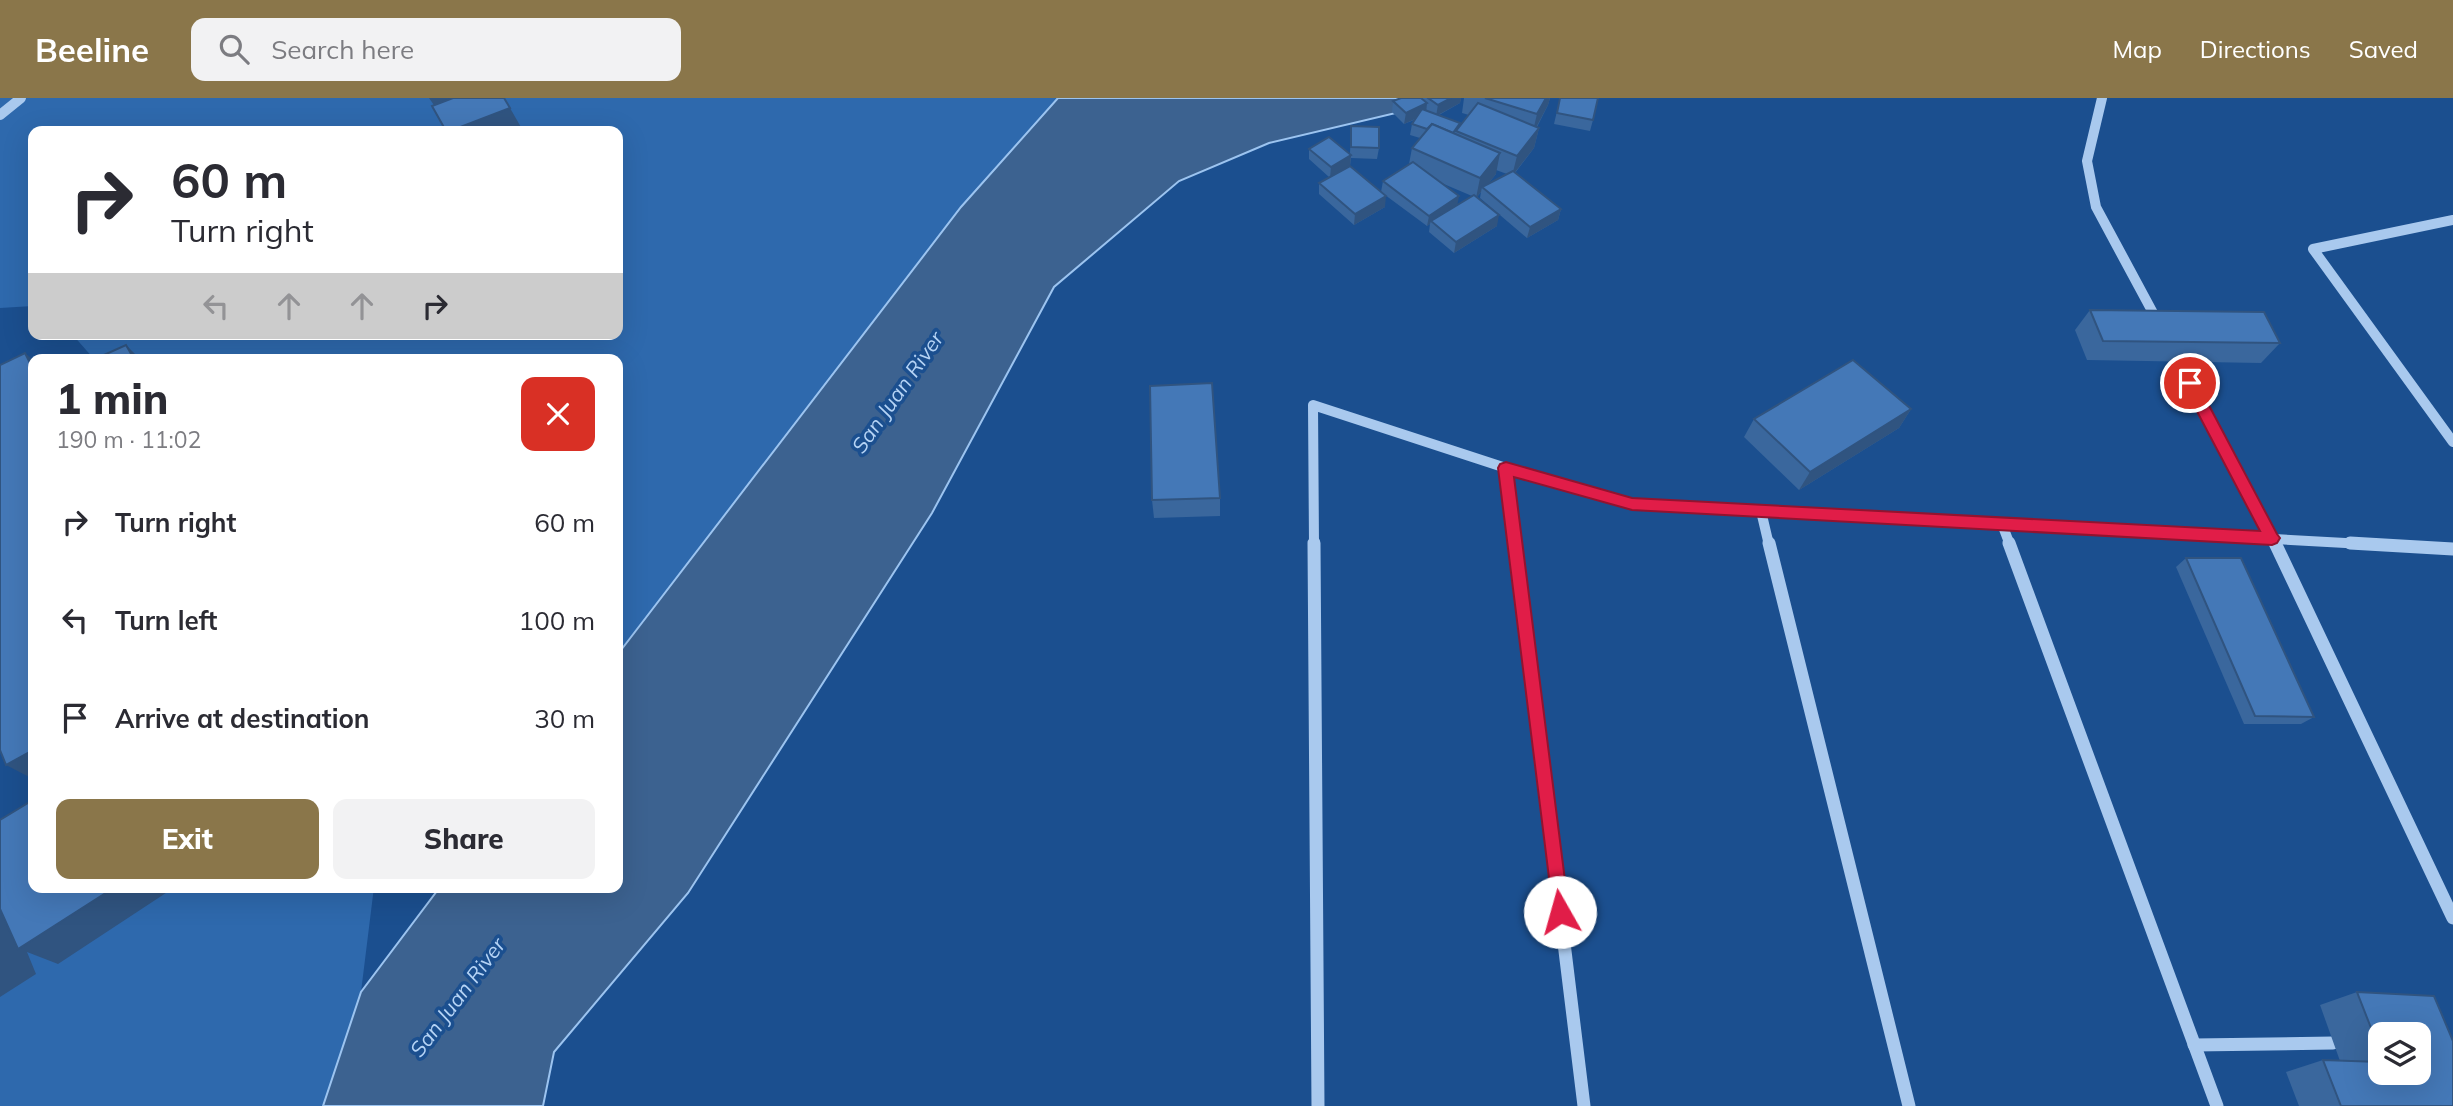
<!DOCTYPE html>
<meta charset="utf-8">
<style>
body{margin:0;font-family:Mulish,sans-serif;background:#f2f2f3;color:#2b2b33;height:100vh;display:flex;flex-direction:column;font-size:26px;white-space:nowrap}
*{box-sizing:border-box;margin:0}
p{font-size:23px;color:#7c7c81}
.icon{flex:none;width:38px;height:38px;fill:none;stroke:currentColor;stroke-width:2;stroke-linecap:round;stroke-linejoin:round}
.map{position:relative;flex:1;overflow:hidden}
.panel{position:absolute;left:28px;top:256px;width:595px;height:539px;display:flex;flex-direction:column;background:#fff;border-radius:14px;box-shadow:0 7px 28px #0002}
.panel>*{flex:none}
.guide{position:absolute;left:28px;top:28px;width:595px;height:214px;border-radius:14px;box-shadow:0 7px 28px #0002;background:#fff;color:#2b2b33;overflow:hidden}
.buttons{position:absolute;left:2368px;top:924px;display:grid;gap:14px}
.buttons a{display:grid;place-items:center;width:63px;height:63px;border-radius:14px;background:#fff;box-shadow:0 7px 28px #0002;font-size:35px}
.pin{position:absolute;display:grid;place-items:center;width:60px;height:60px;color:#fff;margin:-30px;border:4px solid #fff;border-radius:50%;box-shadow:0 2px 7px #0007}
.me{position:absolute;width:77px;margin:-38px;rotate:353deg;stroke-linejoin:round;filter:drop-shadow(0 0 5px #0008)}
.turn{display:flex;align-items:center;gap:24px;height:147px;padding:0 28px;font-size:32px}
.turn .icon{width:91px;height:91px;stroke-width:2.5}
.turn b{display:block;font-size:49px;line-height:60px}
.lanes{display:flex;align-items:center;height:66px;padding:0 28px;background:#0003;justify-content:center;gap:35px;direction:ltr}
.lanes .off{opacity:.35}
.round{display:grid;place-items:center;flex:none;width:74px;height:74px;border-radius:14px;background:#f2f2f3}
.overview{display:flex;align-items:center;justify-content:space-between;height:119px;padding:0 28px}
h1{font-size:42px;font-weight:800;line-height:52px}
.action{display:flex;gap:14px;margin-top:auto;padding:14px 28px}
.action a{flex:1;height:80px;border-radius:14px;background:#8a764a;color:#fff;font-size:28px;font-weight:800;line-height:80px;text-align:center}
.action a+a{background:#f2f2f3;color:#2b2b33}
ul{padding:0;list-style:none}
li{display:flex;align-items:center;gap:21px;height:98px;padding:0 28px}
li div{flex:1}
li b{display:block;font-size:26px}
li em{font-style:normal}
header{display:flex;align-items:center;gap:42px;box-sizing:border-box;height:98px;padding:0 35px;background:#8a764a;color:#fff}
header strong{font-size:33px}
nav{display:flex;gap:38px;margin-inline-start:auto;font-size:24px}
.search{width:490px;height:63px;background:#f2f2f3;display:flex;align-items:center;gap:18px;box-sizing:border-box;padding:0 24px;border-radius:14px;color:#7c7c81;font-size:26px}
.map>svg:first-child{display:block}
</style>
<header>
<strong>Beeline</strong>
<div class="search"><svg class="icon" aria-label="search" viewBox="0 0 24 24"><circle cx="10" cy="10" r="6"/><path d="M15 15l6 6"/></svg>Search here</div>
<nav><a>Map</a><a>Directions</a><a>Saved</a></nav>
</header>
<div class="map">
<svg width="2453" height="1008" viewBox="0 0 2453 1008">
<rect width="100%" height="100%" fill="#1b4f8f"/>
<g fill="#2e69ad">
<path d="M0,0H1058L973,96L618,560V261H94L72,236H618V33H33V208L0,210Z"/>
<path d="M0,732L33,789H374L361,894L323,1008H0Z"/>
</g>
<path fill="#3c6290" stroke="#9cc4f0" stroke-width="2" d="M1058,0H1459L1269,45L1179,83L1054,189L932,415L688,795L554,954L543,1008H323L361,894L440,789H618V556L961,109Z"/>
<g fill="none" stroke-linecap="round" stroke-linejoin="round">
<g stroke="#a9c9ee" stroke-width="10">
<path d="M2102,0L2087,63L2096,109L2159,226"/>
<path d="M0,17L21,0"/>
<path d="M2453,122L2313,151L2453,344"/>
<path d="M2178,263L2275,447"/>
<path d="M1506,370L1515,447"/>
<path d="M1761,413L1769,447"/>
<path d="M2002,426L2010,447"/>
<path d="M1314,447L1313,307L1506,370L1632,406L2382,447"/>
</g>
<g stroke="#a9c9ee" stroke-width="13">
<path d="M1314,445L1318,1008"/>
<path d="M1515,445L1584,1008"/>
<path d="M1769,445L1909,1008"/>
<path d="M2009,445L2217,1008"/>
<path d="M2275,445L2453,820"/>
<path d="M2350,445L2453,451"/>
<path d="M2194,947L2333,945"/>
</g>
</g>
<g fill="#3a679d" fill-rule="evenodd">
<path d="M1401,0H1461L1460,5L1439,17L1459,29L1469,17L1462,15L1464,0H1550L1548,7L1537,29L1539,30L1534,50L1515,75L1561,111L1558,122L1527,140L1480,100L1481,94L1477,99L1497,128L1454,155L1429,134L1430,126L1427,128L1381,94L1383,83L1409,66L1412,50L1420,40L1410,37L1412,26L1414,22L1404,26L1392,14L1393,3ZM1496,72L1507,76L1487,87L1496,76ZM1439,84L1472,98L1457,107Z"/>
<path d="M1560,0L1593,22L1590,33L1554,26Z"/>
<path d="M1351,28L1379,50L1377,61L1351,60L1350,68L1385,109L1354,127L1319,96V85L1329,79L1309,61V51L1350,56Z"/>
<path d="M2090,212L2280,245L2261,265L2087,262L2075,232Z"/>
<path d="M1911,311L1899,330L1799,392L1744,339L1754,321Z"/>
<path d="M1220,400V418L1154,420L1152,402Z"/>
<path d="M2186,460L2314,619L2301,626H2244L2176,469Z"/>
<path d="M2357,894L2453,1008H2299L2286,974L2323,962L2340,963L2320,907ZM2380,936L2418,975H2380Z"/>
</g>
<g fill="#305480">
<path d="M429,0H463L436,10Z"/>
<path d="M1451,0H1461L1460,5L1436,18L1438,7Z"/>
<path d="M1546,0H1550L1548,7L1532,37L1537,16Z"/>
<path d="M1427,5L1426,16L1404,26L1406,15Z"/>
<path d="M510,10L522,31L517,33H450Z"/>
<path d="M1539,30L1534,50L1512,78L1517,58Z"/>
<path d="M1500,55L1496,76L1484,91L1482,89L1481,94L1476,100L1480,80Z"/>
<path d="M1351,57L1350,68L1330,80L1331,69Z"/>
<path d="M1386,98L1385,109L1354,127L1355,116Z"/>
<path d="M1459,98L1457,109L1431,123L1430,126L1427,128L1429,118Z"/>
<path d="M1561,111L1558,122L1527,140L1530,129Z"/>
<path d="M1499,117L1497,128L1454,155L1456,144Z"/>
<path d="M126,247L140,261H134Z"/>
<path d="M25,255L33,262V271Z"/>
<path d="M1911,311L1899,330L1799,392L1810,374Z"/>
<path d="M33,652V681L6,667Z"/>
<path d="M0,788L115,789H175L58,866L27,854L36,876L0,899Z"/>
</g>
<g fill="#4478b7" stroke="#305480" stroke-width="2">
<path d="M453,0H504L510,10L450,33H446L432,8Z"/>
<path d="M1401,0H1421L1427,5L1406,15L1393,3Z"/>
<path d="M1428,0H1451L1438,7Z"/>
<path d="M1485,0H1546L1537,16Z"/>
<path d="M1560,0H1598L1593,22L1557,15Z"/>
<path d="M1478,5L1539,30L1517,58L1456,33Z"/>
<path d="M1422,11L1460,25L1453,35L1432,26L1427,31L1412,26Z"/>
<path d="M1432,26L1500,55L1480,80L1412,50Z"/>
<path d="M1351,28L1379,29V50L1351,49Z"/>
<path d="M1329,39L1351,57L1331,69L1309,51Z"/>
<path d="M1413,64L1459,98L1429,118L1383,83Z"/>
<path d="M1350,68L1386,98L1355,116L1319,85Z"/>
<path d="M1513,73L1561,111L1530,129L1482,89Z"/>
<path d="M1474,97L1499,117L1456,144L1431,123Z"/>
<path d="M2090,212L2264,214L2280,245L2103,243Z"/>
<path d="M126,247L134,261H95Z"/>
<path d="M25,255L33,271V652L6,667L0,652V267Z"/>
<path d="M1853,262L1911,311L1810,374L1754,321Z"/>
<path d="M1212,285L1220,400L1152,402L1150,288Z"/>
<path d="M2186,460H2241L2314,619L2255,618Z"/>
<path d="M33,702V789H115L18,851L0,811V722Z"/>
<path d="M2357,894L2434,898L2453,943V1008H2341L2323,962L2380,964V975H2418V936H2380V953Z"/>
</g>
<path fill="#e11d48" stroke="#92132f" stroke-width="2" d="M2190,280L2195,281L2277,436L2280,440L2277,445L2272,447L1632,412L1514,379L1569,814L1567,820L1560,823L1554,820L1498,370L1500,366L1506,364L1632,400L2260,433L2182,285Z"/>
<g text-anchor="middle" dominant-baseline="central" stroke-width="7" stroke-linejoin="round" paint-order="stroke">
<g font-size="21" font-style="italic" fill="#b5d3f5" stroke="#1b4f8f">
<text transform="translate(897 294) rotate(-55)">San Juan River</text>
<text transform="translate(457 899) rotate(-53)">San Juan River</text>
</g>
</g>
</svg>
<div class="buttons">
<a><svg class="icon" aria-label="layers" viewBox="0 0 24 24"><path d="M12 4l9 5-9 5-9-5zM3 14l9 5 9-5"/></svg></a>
</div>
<div class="pin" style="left:2190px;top:285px;background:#d93025"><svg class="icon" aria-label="arrive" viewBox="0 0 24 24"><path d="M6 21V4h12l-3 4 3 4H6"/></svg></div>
<svg class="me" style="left:1560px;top:814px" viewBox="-20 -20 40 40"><circle r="19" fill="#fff"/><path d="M0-13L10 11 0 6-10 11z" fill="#e11d48"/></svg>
<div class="guide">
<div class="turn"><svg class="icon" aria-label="right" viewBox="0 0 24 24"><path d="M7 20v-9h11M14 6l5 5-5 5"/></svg><div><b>60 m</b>Turn right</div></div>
<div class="lanes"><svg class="icon off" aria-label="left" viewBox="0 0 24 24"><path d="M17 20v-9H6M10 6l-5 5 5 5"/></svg><svg class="icon off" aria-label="ahead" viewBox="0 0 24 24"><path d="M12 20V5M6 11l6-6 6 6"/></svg><svg class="icon off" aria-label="ahead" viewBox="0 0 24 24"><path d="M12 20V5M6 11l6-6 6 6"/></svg><svg class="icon" aria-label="right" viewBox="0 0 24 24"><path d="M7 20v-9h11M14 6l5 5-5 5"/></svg></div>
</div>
<section class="panel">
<div class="overview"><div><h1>1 min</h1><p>190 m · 11:02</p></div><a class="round" style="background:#d93025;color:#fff"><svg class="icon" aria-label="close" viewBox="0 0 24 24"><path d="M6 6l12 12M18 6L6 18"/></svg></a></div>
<ul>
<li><svg class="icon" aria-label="right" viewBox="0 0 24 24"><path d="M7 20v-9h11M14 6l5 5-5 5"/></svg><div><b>Turn right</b></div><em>60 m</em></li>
<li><svg class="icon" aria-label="left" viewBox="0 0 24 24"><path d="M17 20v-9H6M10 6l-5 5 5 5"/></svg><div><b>Turn left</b></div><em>100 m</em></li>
<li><svg class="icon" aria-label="arrive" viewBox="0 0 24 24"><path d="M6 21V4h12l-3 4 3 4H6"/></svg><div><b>Arrive at destination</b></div><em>30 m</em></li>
</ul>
<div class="action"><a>Exit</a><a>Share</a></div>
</section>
</div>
